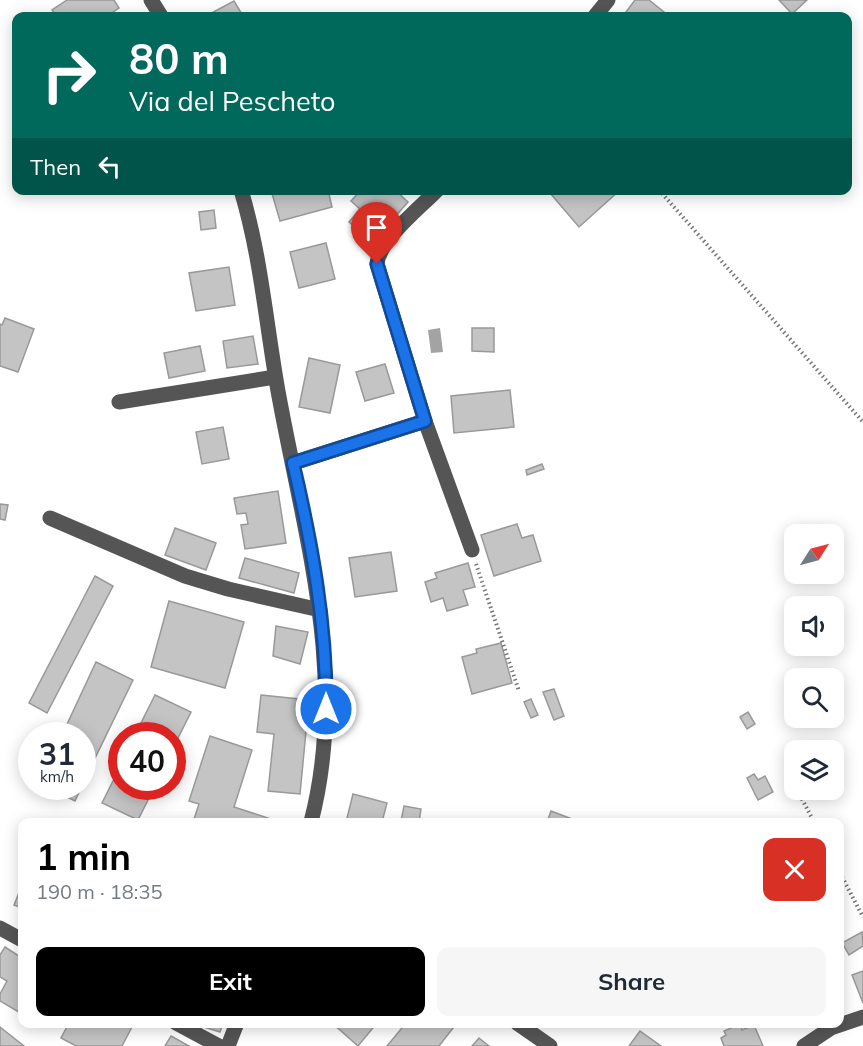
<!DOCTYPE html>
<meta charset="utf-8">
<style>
body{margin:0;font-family:Mulish,sans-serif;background:#f6f6f7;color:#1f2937;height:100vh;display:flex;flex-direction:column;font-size:22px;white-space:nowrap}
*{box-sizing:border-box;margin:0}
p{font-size:20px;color:#747a83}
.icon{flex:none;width:33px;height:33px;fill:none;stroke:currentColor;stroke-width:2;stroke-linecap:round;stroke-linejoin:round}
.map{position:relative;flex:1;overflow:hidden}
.panel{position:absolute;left:18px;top:818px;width:826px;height:210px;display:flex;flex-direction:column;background:#fff;border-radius:12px;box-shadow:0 3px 15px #0003}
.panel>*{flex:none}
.guide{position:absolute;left:12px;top:12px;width:840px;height:183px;border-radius:12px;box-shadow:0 3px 15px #0003;background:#00695c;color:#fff;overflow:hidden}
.needle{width:39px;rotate:54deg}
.tools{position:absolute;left:784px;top:524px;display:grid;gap:12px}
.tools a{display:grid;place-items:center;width:60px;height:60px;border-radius:12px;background:#fff;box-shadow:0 3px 15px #0003;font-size:30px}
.speed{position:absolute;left:18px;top:722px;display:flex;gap:12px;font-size:30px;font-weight:700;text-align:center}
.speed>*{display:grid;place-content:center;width:78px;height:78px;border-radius:50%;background:#fff;box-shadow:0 3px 15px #0003;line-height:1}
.speed small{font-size:15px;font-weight:400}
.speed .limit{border:9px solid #d22;background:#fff;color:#111}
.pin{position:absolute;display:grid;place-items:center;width:51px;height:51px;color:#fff;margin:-62px -26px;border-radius:50% 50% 50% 0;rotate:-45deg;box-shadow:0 0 6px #0007}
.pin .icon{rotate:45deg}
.me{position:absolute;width:66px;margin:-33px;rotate:0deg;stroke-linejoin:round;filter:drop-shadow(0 0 4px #0008)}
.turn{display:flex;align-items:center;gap:21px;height:126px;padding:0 18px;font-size:27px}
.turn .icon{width:78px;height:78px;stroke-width:2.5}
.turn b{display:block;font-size:42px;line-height:51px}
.then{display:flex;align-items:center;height:57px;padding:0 18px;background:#0003;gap:12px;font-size:22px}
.round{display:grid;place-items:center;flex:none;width:63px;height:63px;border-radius:12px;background:#f6f6f7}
.summary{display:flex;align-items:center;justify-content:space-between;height:102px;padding:0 18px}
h1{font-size:36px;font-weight:700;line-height:45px;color:#000}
.cta{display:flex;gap:12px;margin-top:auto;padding:12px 18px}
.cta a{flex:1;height:69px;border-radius:12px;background:#000;color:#fff;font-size:24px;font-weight:700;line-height:69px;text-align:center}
.cta a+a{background:#f6f6f7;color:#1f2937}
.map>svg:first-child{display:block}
</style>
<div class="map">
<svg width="863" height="1046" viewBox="0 0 863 1046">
<rect width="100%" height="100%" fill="#fff"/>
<path fill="#a3a3a3" d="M440,328L443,352L431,353L428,330Z"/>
<g fill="#c4c4c4" stroke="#999" stroke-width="1.5">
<path d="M67,0H114L119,8L107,16H57L52,10Z"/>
<path d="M635,0H649L669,16H623Z"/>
<path d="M779,0H807L792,14Z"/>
<path d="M234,1L243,16H206Z"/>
<path d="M271,190H328L332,207L280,221Z"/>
<path d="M361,190H395L408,202L372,243L349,222L360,209L351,201Z"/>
<path d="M553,190H620L579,227L550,193Z"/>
<path d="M214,210L216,228L201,230L199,212Z"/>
<path d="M326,243L335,279L299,288L290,252Z"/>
<path d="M229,267L235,305L196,311L189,273Z"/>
<path d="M5,318L34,329L18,372L0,366V324L2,325Z"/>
<path d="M472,328H494V352L472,351Z"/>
<path d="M253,336L258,364L227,368L223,341Z"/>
<path d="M200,346L205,371L169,378L164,353Z"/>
<path d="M309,358L340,365L330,413L299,407Z"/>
<path d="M385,364L394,393L365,401L356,372Z"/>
<path d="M510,390L514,427L454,433L451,396Z"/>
<path d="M223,427L229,459L202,464L196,432Z"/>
<path d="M542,464L544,469L527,475L526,470Z"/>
<path d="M278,491L286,543L245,549L241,525L248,524L246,513L237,514L234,498Z"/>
<path d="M0,504L8,505L5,520L0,519Z"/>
<path d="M517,524L522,538L533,535L541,561L494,576L481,535Z"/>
<path d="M175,528L216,543L206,570L165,555Z"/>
<path d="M391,552L397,591L355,597L349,558Z"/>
<path d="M245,558L299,573L294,593L239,578Z"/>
<path d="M468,563L475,587L463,590L468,605L447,611L443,598L431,602L425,582L437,578L435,573Z"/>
<path d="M95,576L113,586L47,713L29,703Z"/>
<path d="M169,601L244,622L225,688L151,667Z"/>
<path d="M276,626L308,632L300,664L273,656Z"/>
<path d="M501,643L512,683L472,694L462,657L477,653L476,649Z"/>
<path d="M96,662L133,680L82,785V735H62Z"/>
<path d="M554,689L564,716L554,720L543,692Z"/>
<path d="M155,695L191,712L172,750V735H135Z"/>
<path d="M261,695L309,700L300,794L268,791L274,734L257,732Z"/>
<path d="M531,699L538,715L531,718L524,702Z"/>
<path d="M748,712L755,724L747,729L740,717Z"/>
<path d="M210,736L252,750L234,807L271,819L270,822H193L199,804L189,801Z"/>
<path d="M122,763V786H155L138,820L102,803Z"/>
<path d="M754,774L758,780L765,776L773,792L758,800L747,778Z"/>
<path d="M45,786H82L75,801Z"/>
<path d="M353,794L387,803L382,822H346Z"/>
<path d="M404,806L421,809L419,822H391L392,819L401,821Z"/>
<path d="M551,811L572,819L571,822H547Z"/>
<path d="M22,885V908L14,905Z"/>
<path d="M862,932L863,946L849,955L842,943Z"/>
<path d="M5,947L22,958V1014L0,1001V994L7,981L0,977V955Z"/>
<path d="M863,971V1003L852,975Z"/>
<path d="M69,1023H134L122,1046H76L61,1038Z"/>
<path d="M191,1023H223L220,1032Z"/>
<path d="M332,1023H377L358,1046Z"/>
<path d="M406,1023H457L439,1046H387Z"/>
<path d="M740,1024L742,1030L754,1025L763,1046H724L721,1038L726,1035L724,1031Z"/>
<path d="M0,1027L24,1046H0Z"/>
<path d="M640,1031L661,1046H629Z"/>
<path d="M171,1036L189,1046H165Z"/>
<path d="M479,1038L489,1046H472Z"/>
</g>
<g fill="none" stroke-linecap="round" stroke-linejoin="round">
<g stroke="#777" stroke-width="4" stroke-dasharray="1.5 3" stroke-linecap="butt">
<path d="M659,190L863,422"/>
<path d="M476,564L519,691"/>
<path d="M802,799L814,822"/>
<path d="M840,873L863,917"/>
</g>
<g stroke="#555" stroke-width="15">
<path d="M151,0L161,16"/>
<path d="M595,16L608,0"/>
<path d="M241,190C261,256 266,324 278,391C304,535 349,676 311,822"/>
<path d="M119,402L275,377"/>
<path d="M425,421L472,550"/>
<path d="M293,463L425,421L377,264C379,240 420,208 437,190"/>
<path d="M50,518L185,576L228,589L320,610"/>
<path d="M0,928L22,940"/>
<path d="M176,1023L219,1046"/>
<path d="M517,1023L550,1046"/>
<path d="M228,1046L237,1023"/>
<path d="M804,1046L831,1028L863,1017"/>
</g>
</g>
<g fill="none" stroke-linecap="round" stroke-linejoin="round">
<g stroke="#114b97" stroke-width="15">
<path id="route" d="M326,709C327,626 312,544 293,463L425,421L377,264"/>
</g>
<use href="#route" stroke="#1a73e8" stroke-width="10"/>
</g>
</svg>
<div class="tools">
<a><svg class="needle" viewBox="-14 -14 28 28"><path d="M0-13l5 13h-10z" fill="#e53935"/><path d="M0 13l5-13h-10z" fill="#747a83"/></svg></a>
<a><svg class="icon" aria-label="sound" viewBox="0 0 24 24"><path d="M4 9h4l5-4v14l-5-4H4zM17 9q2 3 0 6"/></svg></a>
<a><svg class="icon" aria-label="search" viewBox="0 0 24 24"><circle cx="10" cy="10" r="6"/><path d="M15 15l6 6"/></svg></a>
<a><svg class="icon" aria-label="layers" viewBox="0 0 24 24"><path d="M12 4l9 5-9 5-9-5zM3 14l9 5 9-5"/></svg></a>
</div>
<div class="speed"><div>31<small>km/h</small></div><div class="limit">40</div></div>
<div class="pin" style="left:377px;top:264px;background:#d93025"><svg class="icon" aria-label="arrive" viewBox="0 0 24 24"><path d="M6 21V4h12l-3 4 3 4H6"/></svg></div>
<svg class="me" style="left:326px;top:709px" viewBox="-20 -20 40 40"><circle r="17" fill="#1a73e8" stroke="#fff" stroke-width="3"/><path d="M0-11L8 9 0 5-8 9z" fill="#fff"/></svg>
<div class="guide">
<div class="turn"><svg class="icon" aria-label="right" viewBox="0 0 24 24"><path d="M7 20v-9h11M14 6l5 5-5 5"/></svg><div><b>80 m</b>Via del Pescheto</div></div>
<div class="then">Then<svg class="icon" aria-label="left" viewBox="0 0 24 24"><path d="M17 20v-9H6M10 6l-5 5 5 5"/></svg></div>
</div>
<section class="panel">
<div class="summary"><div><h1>1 min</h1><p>190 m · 18:35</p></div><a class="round" style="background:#d93025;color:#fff"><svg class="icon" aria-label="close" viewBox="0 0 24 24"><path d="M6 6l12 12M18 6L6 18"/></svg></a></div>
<div class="cta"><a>Exit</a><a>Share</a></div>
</section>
</div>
